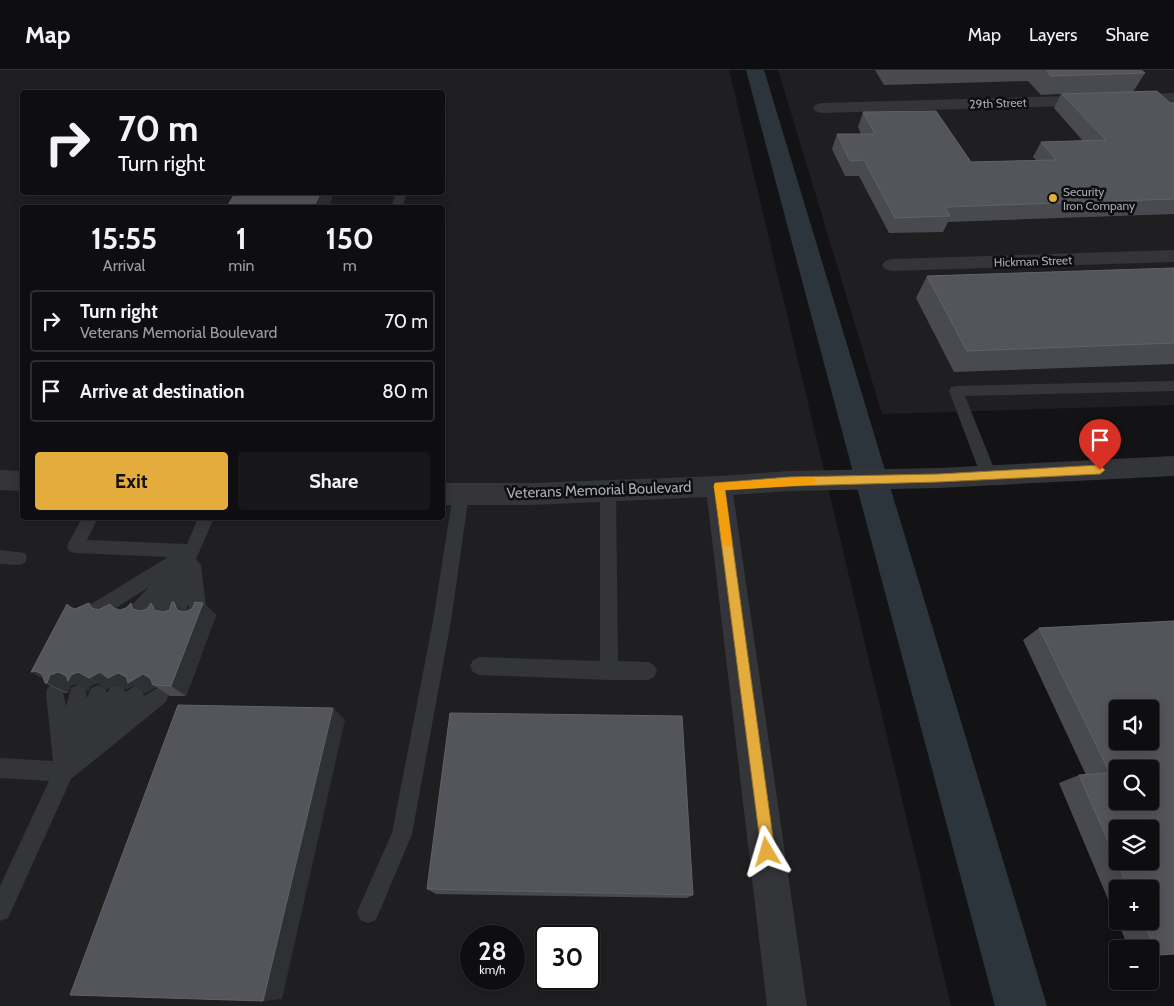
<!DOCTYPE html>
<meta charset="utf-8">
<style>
body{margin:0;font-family:Cabin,sans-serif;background:#171719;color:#f1f3f6;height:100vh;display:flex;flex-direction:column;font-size:19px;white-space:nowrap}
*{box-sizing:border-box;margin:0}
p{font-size:16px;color:#9b9c9f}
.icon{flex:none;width:28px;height:28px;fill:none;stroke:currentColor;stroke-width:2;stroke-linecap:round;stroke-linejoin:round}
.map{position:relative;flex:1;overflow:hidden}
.sheet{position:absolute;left:20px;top:135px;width:425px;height:315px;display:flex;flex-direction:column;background:#0e0e10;border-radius:5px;box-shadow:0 2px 12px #0003,0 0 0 1px #2e2e30}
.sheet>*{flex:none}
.top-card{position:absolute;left:20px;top:20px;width:425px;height:105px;border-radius:5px;box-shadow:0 2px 12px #0003,0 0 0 1px #2e2e30;background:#0e0e10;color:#f1f3f6;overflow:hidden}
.controls{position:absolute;left:1109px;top:630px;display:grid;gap:10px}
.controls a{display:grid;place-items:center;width:50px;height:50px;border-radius:5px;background:#0e0e10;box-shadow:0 2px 12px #0003,0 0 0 1px #2e2e30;font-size:25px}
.speed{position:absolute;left:460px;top:855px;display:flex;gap:10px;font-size:25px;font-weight:700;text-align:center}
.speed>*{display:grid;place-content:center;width:65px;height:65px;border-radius:50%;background:#0e0e10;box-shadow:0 2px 12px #0003,0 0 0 1px #2e2e30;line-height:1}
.speed small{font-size:12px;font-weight:400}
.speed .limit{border:2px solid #111;border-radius:8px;background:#fff;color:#111}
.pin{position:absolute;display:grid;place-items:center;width:42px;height:42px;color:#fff;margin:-51px -21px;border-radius:50% 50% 50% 0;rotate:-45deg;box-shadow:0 0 5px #0007}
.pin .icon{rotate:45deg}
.me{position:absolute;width:55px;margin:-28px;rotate:353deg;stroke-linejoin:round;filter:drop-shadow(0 0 4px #0008)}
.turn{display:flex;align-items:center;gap:18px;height:105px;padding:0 15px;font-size:22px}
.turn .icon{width:65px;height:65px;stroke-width:2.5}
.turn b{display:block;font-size:35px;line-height:42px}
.eta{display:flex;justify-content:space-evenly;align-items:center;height:85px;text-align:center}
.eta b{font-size:30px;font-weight:800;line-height:35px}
.primary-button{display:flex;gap:10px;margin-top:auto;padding:10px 15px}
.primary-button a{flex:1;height:58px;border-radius:5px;background:#e3ac3d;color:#111;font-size:20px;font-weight:800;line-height:58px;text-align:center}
.primary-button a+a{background:#171719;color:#f1f3f6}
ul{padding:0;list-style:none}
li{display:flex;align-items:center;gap:15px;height:62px;margin:0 10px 8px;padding:0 5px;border:2px solid #2e2e30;border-radius:5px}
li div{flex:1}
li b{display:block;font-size:19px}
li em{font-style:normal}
header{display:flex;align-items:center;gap:30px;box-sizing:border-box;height:70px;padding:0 25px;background:#0e0e10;border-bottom:1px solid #2e2e30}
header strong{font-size:24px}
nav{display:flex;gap:28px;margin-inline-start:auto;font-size:18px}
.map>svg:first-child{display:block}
</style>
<header>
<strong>Map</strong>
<nav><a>Map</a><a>Layers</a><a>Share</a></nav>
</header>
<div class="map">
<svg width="1174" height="936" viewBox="0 0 1174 936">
<rect width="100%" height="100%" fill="#131315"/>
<g fill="#1f1f21" fill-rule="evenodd">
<path d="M0,0H729L951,936H0ZM22,22H442V122H22ZM22,138H442V448H22ZM471,866H514V909H471ZM546,866H589V909H546Z"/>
<path d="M778,0H1174V335L882,344Z"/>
</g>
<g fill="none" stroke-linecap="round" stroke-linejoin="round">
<path fill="#2d353c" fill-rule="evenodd" d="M746,0H764L1047,936H995Z"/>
<g fill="#343539" fill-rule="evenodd">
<path d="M396,122H407L402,138H391Z"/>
<path d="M1174,311V321L965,326L997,406L994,410L989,412L984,410L981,406L949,321L951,317L956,316Z"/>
<path d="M608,415L613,417L616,421L618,591L648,592L654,595L657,601L654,607L648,610H609L479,605L473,602L470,596L473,590L479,587L600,591V421L603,417Z"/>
<path d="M461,418L466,420L469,424L451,551L412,764L376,850L368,853L360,850L357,842L392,763L433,551L453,424L456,420Z"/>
<path d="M82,448H98L87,470L187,474L198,448H214L196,489L201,495L207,545L204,551L198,553L192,551L188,534L183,551L177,553L171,551L168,545L171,534L162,550L156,552L150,550L148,542L142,549L136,551L130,549L127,543L130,537L149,517L100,548L94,550L88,548L85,542L88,536L168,487L75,483L69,481L67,476Z"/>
<path d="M0,480L25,483L27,488L25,493L19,495L0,494Z"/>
<path d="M55,614L62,617L66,637L71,618L78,615L85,618L87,628L91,618L98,615L105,618L107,623L110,618L117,615L124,618L125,622L135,616L142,619L144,626L159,617L166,620L168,626L166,632L71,709L8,848L0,851V816L49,711L0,708V688L53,691L46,623L48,617Z"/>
</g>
<g fill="#343539" fill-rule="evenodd">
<path d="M1174,23V33L821,43L815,41L813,38L815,35L821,33Z"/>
<path d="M1174,180V192L892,201L885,199L882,195L885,191L892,189Z"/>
<path d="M0,400L22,401V421L0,420Z"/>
<path d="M719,406L728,409L732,416L807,936H767L707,427L532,435H442V413H532Z"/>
</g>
<path fill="#343539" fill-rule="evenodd" d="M1174,386V406L939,418L789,421L719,426L710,423L706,416L710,409L719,406L789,401L939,398Z"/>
</g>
<g fill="#494a50" fill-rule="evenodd">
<path d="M875,0H1141L1145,3L1133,22L1170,33H1174V144L948,152L943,162L889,163L859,106H845L832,79L837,64H861L858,57L863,42L971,92L1036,90L1033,87L1041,72L1083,71L1054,38L1061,24L1041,25L1028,11L884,15Z"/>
<path d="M1174,198V294L954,302L916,228L927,206Z"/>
<path d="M174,532L185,542L192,539L203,533L216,545L186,626H170L156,617L145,623L133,616L126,619L117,614L107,619L97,613L90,616L88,621L75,614L70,616L68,623H65L45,613L44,609L31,602L67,534L75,539L89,533L99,540L110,534L118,540H120L126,538L131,533L141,541L163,542L169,540Z"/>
<path d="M1174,551V884L1150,885V879H1129L1059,713L1079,705H1086L1023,570L1039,558ZM1118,819H1150V851H1118Z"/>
<path d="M427,819L693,825L687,828L436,824Z"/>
</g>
<g fill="#2f3034">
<path d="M321,122H335L328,138H313Z"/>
<path d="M174,532L189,545L177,540Z"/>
<path d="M89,533L106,546L92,538Z"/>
<path d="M131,533L147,546L133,539Z"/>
<path d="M151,533L166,546L155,540Z"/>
<path d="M203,533L216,545L186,626L171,616Z"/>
<path d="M35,601L49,609L50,605L58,602L69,609L71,605L78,602L97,613L90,616L88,621L75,614L70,616L68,623L47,613L48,611L31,602Z"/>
<path d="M100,602L118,603L131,611L143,604L160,615H153L156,617L145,623L133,616L126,619L117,614L107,619L89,608Z"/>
<path d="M333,638L345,650L282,929L263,931Z"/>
</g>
<g fill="#53555a" stroke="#606268" fill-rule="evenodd">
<path d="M1046,0H1141L1145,3L1051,6Z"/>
<path d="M1157,21L1170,33H1174V129L945,137L950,146L895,148L864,90L850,91L837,64H875L863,42L936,41L971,92L1056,90L1041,72L1106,70L1062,24Z"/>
<path d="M236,122H321L313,138H226Z"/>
<path d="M1174,198V273L967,281L927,206Z"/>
<path d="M172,532H174L177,540L184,542L192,539L195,532L203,533L171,616L153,615L150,608L143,604L128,613L126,606L118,603L108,608L100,602L89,608L78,602L71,605L68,611L66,605L58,602L50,605L47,613H45L42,604L35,601L31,602L67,534L69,537L75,539L89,533L92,538L98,540L110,534L113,538L120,540L126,538L131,533L133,539L141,541L147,539L151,533L155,540L163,542L169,540Z"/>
<path d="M1174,551V884L1158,885L1143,851H1150V819H1129L1079,705L1110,703L1039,558ZM1118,639H1150V671H1118ZM1118,699H1150V731H1118ZM1118,759H1150V791H1118Z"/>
<path d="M178,635L333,638L263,931L70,925Z"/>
<path d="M450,643L682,646L693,825L427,819Z"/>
</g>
<path fill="#e3ac3d" stroke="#947028" d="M1100,395L1105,400L1100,404L939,412L789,416L725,420L775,782L772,787L767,789L762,787L714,416L715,413L789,407L939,404Z"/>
<path fill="#f59e0b" d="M812,407L817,411L812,415L725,420L732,473L731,476H723L714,416L715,413Z"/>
<circle fill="#e3ac3d" stroke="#0e0e10" stroke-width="2" cx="1053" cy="128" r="5"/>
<g text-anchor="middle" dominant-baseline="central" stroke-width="5" stroke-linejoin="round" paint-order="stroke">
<g font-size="12" fill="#a6aab4" stroke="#0e0e10">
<text transform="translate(998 33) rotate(-2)">29th Street</text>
<text transform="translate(1033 191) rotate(-2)">Hickman Street</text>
</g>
<g font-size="12" fill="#a6aab4" stroke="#0e0e10" text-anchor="start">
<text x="1063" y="121">Security<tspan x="1063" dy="14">Iron Company</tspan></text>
</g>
<g font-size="15" fill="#a6aab4" stroke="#0e0e10">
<text transform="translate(599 420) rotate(-2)">Veterans Memorial Boulevard</text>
</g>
</g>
</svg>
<div class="controls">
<a><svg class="icon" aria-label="sound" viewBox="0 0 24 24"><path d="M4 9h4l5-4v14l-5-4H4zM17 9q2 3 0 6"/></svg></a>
<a><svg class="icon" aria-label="search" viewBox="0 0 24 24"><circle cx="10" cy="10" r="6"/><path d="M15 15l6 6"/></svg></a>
<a><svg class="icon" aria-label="layers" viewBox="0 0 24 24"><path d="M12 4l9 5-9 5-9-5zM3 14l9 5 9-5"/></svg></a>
<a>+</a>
<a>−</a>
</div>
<div class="speed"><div>28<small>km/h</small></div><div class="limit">30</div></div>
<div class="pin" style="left:1100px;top:400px;background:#d93025"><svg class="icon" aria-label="arrive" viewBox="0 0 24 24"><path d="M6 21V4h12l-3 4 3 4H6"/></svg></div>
<svg class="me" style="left:767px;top:782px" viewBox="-20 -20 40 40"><path d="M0-17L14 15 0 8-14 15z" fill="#e3ac3d" stroke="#fff" stroke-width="4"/></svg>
<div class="top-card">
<div class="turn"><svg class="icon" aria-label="right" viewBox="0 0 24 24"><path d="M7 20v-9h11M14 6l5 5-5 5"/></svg><div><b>70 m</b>Turn right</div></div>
</div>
<section class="sheet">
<div class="eta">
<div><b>15:55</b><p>Arrival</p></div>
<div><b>1</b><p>min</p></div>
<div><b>150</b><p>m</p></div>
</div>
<ul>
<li><svg class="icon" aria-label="right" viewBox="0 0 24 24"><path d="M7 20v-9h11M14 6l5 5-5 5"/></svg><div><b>Turn right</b><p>Veterans Memorial Boulevard</p></div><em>70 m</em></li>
<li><svg class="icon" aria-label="arrive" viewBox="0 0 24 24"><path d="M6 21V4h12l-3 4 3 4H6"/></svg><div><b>Arrive at destination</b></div><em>80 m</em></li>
</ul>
<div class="primary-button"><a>Exit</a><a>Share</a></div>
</section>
</div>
